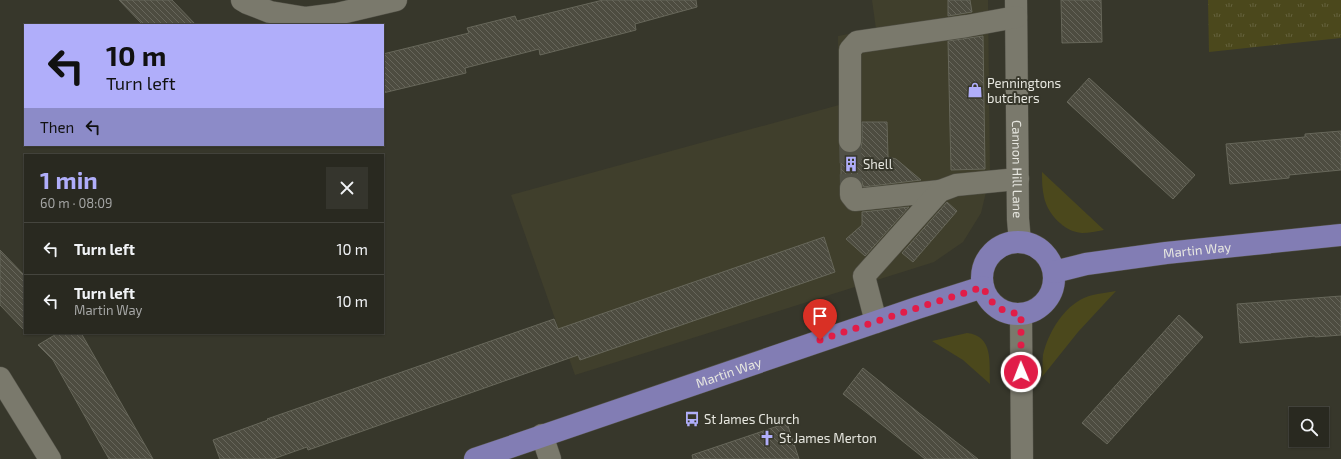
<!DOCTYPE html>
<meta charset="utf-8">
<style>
body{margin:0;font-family:"Exo 2",sans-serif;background:#35352d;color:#f1f3f6;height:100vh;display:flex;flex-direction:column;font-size:15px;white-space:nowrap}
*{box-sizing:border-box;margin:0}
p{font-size:13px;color:#a5a6a5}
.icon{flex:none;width:22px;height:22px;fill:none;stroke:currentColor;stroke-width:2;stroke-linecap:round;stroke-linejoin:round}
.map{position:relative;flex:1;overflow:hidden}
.side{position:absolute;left:24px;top:154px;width:360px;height:180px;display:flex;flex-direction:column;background:#292920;border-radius:0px;box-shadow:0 1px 3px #0004,0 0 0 1px #45453e}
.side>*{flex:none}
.top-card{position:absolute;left:24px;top:24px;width:360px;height:122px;border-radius:0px;box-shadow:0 1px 3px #0004,0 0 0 1px #45453e;background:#b0aefa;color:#111;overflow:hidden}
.fabs{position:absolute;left:1289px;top:407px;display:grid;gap:8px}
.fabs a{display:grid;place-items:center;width:40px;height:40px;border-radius:0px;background:#292920;box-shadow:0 1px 3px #0004,0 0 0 1px #45453e;font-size:20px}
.pin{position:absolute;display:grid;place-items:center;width:34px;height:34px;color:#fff;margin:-41px -17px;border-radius:50% 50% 50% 0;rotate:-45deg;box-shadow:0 0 4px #0007}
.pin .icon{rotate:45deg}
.me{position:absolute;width:44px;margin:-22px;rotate:359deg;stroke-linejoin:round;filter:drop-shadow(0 0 3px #0008)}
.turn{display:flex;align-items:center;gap:14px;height:84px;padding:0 16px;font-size:18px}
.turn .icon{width:52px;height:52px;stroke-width:2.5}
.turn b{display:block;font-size:28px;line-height:34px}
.then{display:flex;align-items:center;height:38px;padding:0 16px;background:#0003;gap:8px;font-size:15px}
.round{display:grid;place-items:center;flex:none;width:42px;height:42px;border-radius:0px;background:#35352d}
.headline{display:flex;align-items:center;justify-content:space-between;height:68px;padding:0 16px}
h1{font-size:24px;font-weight:700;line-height:30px;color:#b0aefa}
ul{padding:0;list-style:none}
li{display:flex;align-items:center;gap:12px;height:52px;padding:0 16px;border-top:1px solid #45453e}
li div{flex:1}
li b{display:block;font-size:15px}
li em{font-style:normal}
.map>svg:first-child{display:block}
</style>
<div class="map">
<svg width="1341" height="459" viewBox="0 0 1341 459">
<defs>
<pattern id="park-tufts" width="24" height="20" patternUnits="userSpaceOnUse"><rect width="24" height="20" fill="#4b481c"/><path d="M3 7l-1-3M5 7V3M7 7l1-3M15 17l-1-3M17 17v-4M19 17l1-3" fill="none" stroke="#65623d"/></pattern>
<pattern id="building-back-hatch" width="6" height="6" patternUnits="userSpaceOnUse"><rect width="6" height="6" fill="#4d4c40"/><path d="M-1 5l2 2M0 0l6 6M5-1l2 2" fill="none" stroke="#67665b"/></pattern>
</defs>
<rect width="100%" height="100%" fill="#37372b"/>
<path fill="#403f2c" d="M872,0H988L990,175L981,213L963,242L934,262L575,375L511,195L839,105L838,36L876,29Z"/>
<g fill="#4b481c">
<path d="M1042,172L1104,230C1097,231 1089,233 1082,233C1064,232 1047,213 1044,197C1042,189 1042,180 1042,172Z"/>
<path d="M1116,291L1078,332L1042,377C1043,370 1042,362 1043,355C1048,334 1061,311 1080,300C1090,294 1105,293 1116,291Z"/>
<path d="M967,333C994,336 989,363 990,384L963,360L932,341Z"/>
</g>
<path fill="url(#park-tufts)" d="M1208,0H1341V38L1209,52Z"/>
<g fill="url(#building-back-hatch)" stroke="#67675a">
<path d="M119,0H172L196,25H143Z"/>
<path d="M603,0H696L697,7L635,24L636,30L540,55L539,49L465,68L466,73L383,93V54L469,33L467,28L515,16L517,21Z"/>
<path d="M948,0H970L972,12L948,16Z"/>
<path d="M1061,0H1101L1102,42L1062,43Z"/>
<path d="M983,36L985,169L951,170L948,41Z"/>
<path d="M1089,78L1195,175L1173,199L1067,102Z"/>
<path d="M862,122H887L888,157L896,159L921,180L863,187L862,181L857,177L851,176L845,177L841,180V149L844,152L850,153L856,152L861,148L862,141Z"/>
<path d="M1341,131V170L1289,175V178L1230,184L1226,144L1305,137V134Z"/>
<path d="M947,202L957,211L913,262L902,253Z"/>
<path d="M909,207L865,256L846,239L862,225V212Z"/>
<path d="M824,237L835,272L580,360L578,355L357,433L308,450L307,447L273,459H220L213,440L268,420L267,419L554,319L558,329Z"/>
<path d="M0,250L25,276V331L0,305Z"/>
<path d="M1341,296V335L1315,337V336L1240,343L1237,304Z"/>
<path d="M1179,315L1203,337L1107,444L1082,423Z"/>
<path d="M58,333H81L153,459H109L53,360L38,345Z"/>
<path d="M863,368L919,413L978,459H925L871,416L843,394Z"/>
<path d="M787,423L799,459H693L692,455Z"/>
</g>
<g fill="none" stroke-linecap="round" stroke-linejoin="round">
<path stroke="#515146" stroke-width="22" stroke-dasharray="22 11" stroke-linecap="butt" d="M850,141L851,188"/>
<g stroke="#535248" stroke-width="23">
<g id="minor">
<path d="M242,0L247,3L270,12L306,18L337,14L396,0"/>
<path id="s1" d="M1016,0L1018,219L1020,242"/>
<path d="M850,141V50L857,42L967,26L1016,17"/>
<path d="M851,188V195L855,200L940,191"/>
<path d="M1021,314L1022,459"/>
<path d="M876,322L864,276L940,191L956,185L1018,179"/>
<path d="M0,378L50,459"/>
<path d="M542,435L550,459"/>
</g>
</g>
<g stroke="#535248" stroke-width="23">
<g id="major">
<circle cx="1018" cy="278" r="36"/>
<path id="s2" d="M1054,272L1086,264L1166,253L1341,235"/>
<path id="s3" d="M475,459L917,308L983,287"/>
</g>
</g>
<use href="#minor" stroke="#7a796c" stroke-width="22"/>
<use href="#major" stroke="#827db4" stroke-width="22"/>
</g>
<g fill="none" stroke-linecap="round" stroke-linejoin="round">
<path stroke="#e11d48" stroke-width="7" stroke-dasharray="0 12.6" d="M820,340L917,308L983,287C992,306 1000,312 1021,314V372"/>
</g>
<defs>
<g id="shop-bare" transform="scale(1.2)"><path d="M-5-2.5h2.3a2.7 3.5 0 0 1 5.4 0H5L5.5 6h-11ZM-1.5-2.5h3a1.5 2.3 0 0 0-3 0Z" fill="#b0aefa" stroke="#37372b" stroke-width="2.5" paint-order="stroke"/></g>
<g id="building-bare" transform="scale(1.2)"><path d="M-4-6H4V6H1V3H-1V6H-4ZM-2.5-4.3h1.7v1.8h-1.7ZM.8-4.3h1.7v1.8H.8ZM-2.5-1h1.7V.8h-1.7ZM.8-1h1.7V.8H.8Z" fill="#b0aefa" stroke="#37372b" stroke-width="2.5" paint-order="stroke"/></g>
<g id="bus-bare" transform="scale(1.2)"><path d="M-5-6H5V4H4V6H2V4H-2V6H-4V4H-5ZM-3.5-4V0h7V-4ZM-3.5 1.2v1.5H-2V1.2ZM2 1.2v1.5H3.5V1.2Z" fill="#b0aefa" stroke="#37372b" stroke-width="2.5" paint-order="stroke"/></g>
<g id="church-bare" transform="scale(1.2)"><path d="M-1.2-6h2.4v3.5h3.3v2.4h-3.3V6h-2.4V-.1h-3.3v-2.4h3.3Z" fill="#b0aefa" stroke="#37372b" stroke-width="2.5" paint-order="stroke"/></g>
</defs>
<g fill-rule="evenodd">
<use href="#shop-bare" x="975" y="90"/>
<use href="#building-bare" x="851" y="164"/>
<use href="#bus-bare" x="692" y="419"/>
<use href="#church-bare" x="767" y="438"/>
</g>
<g text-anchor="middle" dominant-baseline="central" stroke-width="4" stroke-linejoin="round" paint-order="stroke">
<g font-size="13" fill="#e7e7e0" stroke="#37372b" text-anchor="start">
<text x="987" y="83">Penningtons<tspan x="987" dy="15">butchers</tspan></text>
<text x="863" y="164">Shell</text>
<text x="704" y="419">St James Church</text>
<text x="779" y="438">St James Merton</text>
</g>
<g font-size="13" fill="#e7e7e0" stroke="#37372b">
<text stroke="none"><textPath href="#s1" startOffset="169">Cannon Hill Lane</textPath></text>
<text stroke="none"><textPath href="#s2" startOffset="145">Martin Way</textPath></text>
<text stroke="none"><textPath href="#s3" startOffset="268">Martin Way</textPath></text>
</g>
</g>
</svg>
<div class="fabs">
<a><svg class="icon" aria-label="search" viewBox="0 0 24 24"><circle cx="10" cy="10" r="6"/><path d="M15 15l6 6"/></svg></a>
</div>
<div class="pin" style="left:820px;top:340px;background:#d93025"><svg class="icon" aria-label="arrive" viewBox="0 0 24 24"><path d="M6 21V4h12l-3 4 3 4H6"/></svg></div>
<svg class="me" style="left:1021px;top:372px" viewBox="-20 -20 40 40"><circle r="17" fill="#e11d48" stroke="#fff" stroke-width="3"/><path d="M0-11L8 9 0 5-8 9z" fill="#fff"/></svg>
<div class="top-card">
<div class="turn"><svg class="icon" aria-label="left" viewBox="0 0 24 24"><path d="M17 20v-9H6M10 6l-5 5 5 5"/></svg><div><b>10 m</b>Turn left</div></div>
<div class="then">Then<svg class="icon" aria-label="left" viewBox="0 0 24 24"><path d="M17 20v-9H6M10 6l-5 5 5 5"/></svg></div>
</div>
<section class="side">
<div class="headline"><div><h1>1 min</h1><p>60 m · 08:09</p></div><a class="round"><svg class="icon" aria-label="close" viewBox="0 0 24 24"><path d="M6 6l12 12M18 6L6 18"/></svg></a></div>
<ul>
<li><svg class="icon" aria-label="left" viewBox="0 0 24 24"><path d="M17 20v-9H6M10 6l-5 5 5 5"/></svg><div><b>Turn left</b></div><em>10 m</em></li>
<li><svg class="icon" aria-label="left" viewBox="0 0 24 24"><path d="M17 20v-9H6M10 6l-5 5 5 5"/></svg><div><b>Turn left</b><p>Martin Way</p></div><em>10 m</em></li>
</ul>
</section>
</div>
